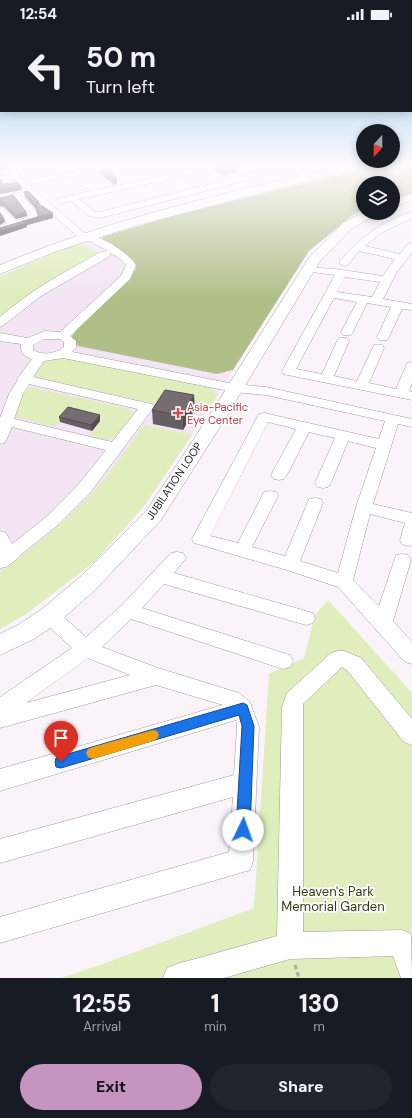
<!DOCTYPE html>
<style>
body{margin:0;font-family:"DM Sans",sans-serif;background:#20242c;color:#f1f3f6;height:100vh;display:flex;flex-direction:column;font-size:15px;white-space:nowrap}
*{box-sizing:border-box;margin:0}
p{font-size:13px;color:#9ea1a6}
.icon{flex:none;width:22px;height:22px;fill:none;stroke:currentColor;stroke-width:2;stroke-linecap:round;stroke-linejoin:round}
.map{position:relative;height:950px;overflow:hidden}
.panel{display:flex;flex-direction:column;background:#171b24;flex:1}
.panel>*{flex:none}
.top-card{position:absolute;left:0px;top:0px;width:412px;height:84px;box-shadow:0 2px 10px #0003;background:#171b24;color:#f1f3f6;overflow:hidden}
.needle{width:26px;rotate:201deg}
.controls{position:absolute;left:356px;top:96px;display:grid;gap:8px}
.controls a{display:grid;place-items:center;width:44px;height:44px;border-radius:50%;background:#171b24;box-shadow:0 2px 10px #0003;font-size:20px}
.pin{position:absolute;display:grid;place-items:center;width:34px;height:34px;color:#fff;margin:-41px -17px;border-radius:50% 50% 50% 0;rotate:-45deg;box-shadow:0 0 4px #0007}
.pin .icon{rotate:45deg}
.me{position:absolute;width:44px;margin:-22px;rotate:3deg;stroke-linejoin:round;filter:drop-shadow(0 0 3px #0008)}
.turn{display:flex;align-items:center;gap:14px;height:84px;padding:0 20px;font-size:18px}
.turn .icon{width:52px;height:52px;stroke-width:2.5}
.turn b{display:block;font-size:28px;line-height:34px}
.eta{display:flex;justify-content:space-evenly;align-items:center;height:68px;text-align:center}
.eta b{font-size:24px;font-weight:800;line-height:28px}
.button{display:flex;gap:8px;margin-top:auto;padding:8px 20px}
.button a{flex:1;height:46px;border-radius:24px;background:#c594c1;color:#111;font-size:16px;font-weight:800;line-height:46px;text-align:center}
.button a+a{background:#20242c;color:#f1f3f6}
.status{display:flex;justify-content:space-between;align-items:center;height:28px;padding:0 20px;background:#171b24;direction:ltr}
.status svg{height:11px;fill:currentColor}
.map>svg:first-child{display:block}
</style>
<div class="status"><b>12:54</b><svg viewBox="0 0 49 12"><path d="M0 12V9h3v3zM5 12V6h3v6zM10 12V3h3v9zM15 12V0h3v12zM26 1h20v11H26zM47 4h2v5h-2z"/></svg></div>
<div class="map">
<svg width="412" height="950" viewBox="0 0 412 950">
<rect width="100%" height="100%" fill="#faf3fa"/>
<path fill="#f3e5f3" d="M103,209V214L131,230L136,239L130,250L78,300L72,308V312L227,345L233,342L192,407L144,478L95,533L26,586L0,601V248L74,217Z"/>
<g fill="#dfeebc">
<path d="M74,217L84,218L101,226L0,291V248Z"/>
<path d="M63,328L202,356L212,361L217,368L209,381L162,371L156,376L32,348L43,333Z"/>
<path d="M28,360H34L125,380L133,384C130,395 118,412 105,412C100,411 94,409 89,408L103,391L69,383L55,399L16,389L11,386L23,363Z"/>
<path d="M145,397L192,407L144,478L95,533L26,586L0,601V544C34,519 67,493 95,462C113,442 128,418 145,397Z"/>
<path d="M328,572L412,665V950H61L103,936L254,880L269,646L304,630L315,587Z"/>
</g>
<path fill="#afbf87" d="M375,138H412V165L393,170V155H363V182L353,187L309,223L233,342L217,346L78,318L72,312V308L78,300L130,250L136,240L130,230L102,214L103,209L166,190Z"/>
<g fill="none" stroke-linecap="round" stroke-linejoin="round">
<g stroke="#a29ba2" stroke-width="1">
<g id="minor">
<path d="M8,138H16L19,147L24,153L28,154L32,151L110,138H126L122,140L31,156V159L83,204C101,209 126,222 136,237L130,251L70,308L76,313V320L72,324L234,356L266,359L412,391V399L398,396L373,476L412,485V517L408,518L402,516L400,512L405,495L370,486L353,552L379,578L396,527L402,526L408,527L411,532L393,593L412,614V636L405,634L338,559L287,542L194,515L192,511L259,386L264,385L379,411L385,393L266,367L234,364L63,330L44,333L33,349L147,375L152,376L154,379L90,465L58,497L19,528L17,531L6,539L0,540V503L6,505L12,516L46,489L78,457L106,422L12,399L5,415L0,416V390L9,366L18,352L17,351L32,331C24,328 20,325 21,316L0,313V305L27,310L45,303L60,304L121,248L126,237L118,229L110,225V228L41,268L4,297L0,299V289C25,267 53,250 83,234C90,230 100,223 108,223L84,210L77,208L13,151L0,152V148L10,146ZM44,311H60L64,314V319C55,326 43,328 33,322V317ZM29,356L138,381L112,414L14,391L23,366ZM268,394L296,401L271,447L274,451L279,452L284,451L287,447L309,404L335,410L315,455L318,459L323,460L328,459L331,455L348,413L376,420L356,479L338,545L300,533L323,475L321,471L315,470L309,471L285,528L252,519L278,468L276,464L270,463L264,464L238,515L210,508Z"/>
<path d="M210,138H224L220,140L79,171L95,184H100L261,143L253,138H263L272,144L271,146L100,190L89,188L71,173L60,176L56,173L57,171L72,167Z"/>
<path d="M284,138H294L316,148L312,150H309Z"/>
<path d="M16,164L19,165L34,181L39,190L37,192L0,204V198L8,195L0,187V179L3,180L16,193L29,189L27,184L12,167Z"/>
<path d="M412,184V190L381,205L365,218L400,226L408,216L412,215V224L397,244L383,271L412,276V282L402,281L389,309L387,312H379L377,309L391,279L367,275L353,304L351,307H343L341,304L357,274L334,270L296,341L322,346L337,313L339,310H347L349,313L334,348L357,353L374,317H382L384,320L369,355L396,361L406,338L407,335L412,334V355L409,363L412,364V372L283,346L282,343L335,247L304,243L303,241L304,239L335,241L383,248L395,231L359,223L348,237L344,238L339,235C355,213 385,191 412,184ZM345,249L380,254L372,269L337,264Z"/>
<path d="M177,524L183,525L186,530L174,545L306,583L313,585L315,590L313,595L306,597L164,556L142,580L290,627L293,633L290,639L283,641L131,591L102,619L158,640L239,665L250,674L259,699L253,833L250,842L0,915V889L229,824L233,769L0,835V811L234,747L237,699L236,692L0,763V741L223,677L156,657L0,700V669L72,620L43,593L41,588L43,583L50,581L57,583L86,609L121,578L171,525ZM88,630L130,647L26,675Z"/>
<path d="M338,623H344L361,630L412,691V717L404,714L347,642L342,639L303,676V904L402,902L411,906L412,950H401L393,928L290,931L224,950H163L167,940L177,936L277,908L282,679L287,665L331,625Z"/>
</g>
</g>
<g stroke="#a29ba2" stroke-width="1">
<g id="major">
<path d="M341,138H358L357,140L138,197L57,223L0,246V237C109,191 226,165 341,138Z"/>
<path d="M412,166V173L393,179V172Z"/>
<path d="M363,185H378L376,187L351,201L320,233L225,391L161,492L96,561L58,595L34,611L0,627V606L18,597L42,581L80,549L147,482L207,391L310,228L343,195Z"/>
</g>
</g>
<path stroke="#aea8ae" stroke-width="3" stroke-dasharray="4.5 3" stroke-linecap="butt" d="M295,937L299,950"/>
<use href="#minor" fill="#fff" fill-rule="evenodd"/>
<use href="#major" fill="#fff" fill-rule="evenodd"/>
</g>
<g fill="#655e62">
<path d="M215,139L237,140V144L222,147L215,143Z"/>
<path d="M100,141L117,151V155L114,157L100,145Z"/>
<path d="M24,164L39,174L40,177L53,190L27,197V199L0,208L37,189L38,187L35,180L25,169Z"/>
<path d="M0,170L26,184L27,188L16,191L4,179L0,178Z"/>
<path d="M195,381L183,402L153,396L152,382Z"/>
<path d="M59,389L100,393L92,403L60,394Z"/>
</g>
<g fill="#524c50">
<path d="M0,138H7V141L0,142Z"/>
<path d="M237,140V144L222,147V143Z"/>
<path d="M117,151V155L114,157V152Z"/>
<path d="M21,158L22,162L0,166V161Z"/>
<path d="M26,184L27,188L16,191V187Z"/>
<path d="M53,185V190L27,197V199L0,208V203L24,193Z"/>
<path d="M4,190L5,194L0,197V192Z"/>
<path d="M194,367L195,381L183,402V388Z"/>
<path d="M100,387V393L92,403L91,397Z"/>
</g>
<g fill="#756d72" stroke="#524c50">
<path d="M217,138H232L237,140L222,143L215,139Z"/>
<path d="M109,140L117,151L114,152L100,141Z"/>
<path d="M0,151L4,156L17,154L21,158L0,161Z"/>
<path d="M28,163L39,174H35L53,185L24,193L26,195L0,203V200L37,189L39,187L35,176L24,164Z"/>
<path d="M13,167L26,184L16,187L3,175L0,174V170Z"/>
<path d="M0,185L4,190L0,192Z"/>
<path d="M165,362L194,367L183,388L152,382Z"/>
<path d="M68,379L100,387L91,397L59,389Z"/>
</g>
<linearGradient id="sky" x2="0" y2="1"><stop stop-color="#92c8f0"/><stop offset="0.51" stop-color="#fdfafd"/><stop offset="1" stop-color="#fdfafd" stop-opacity="0"/></linearGradient>
<rect width="412" height="271" fill="url(#sky)"/>
<path fill="#1a73e8" stroke="#114b97" d="M243,675L247,677L254,698L250,802L248,807L243,809L238,807L236,802L242,698L239,687L61,740L56,739L55,734L56,730L61,728Z"/>
<path fill="#f59e0b" d="M153,702L157,703L159,707L157,711L153,713L93,731L88,729L86,725L88,721L93,719Z"/>
<path fill="#e0444e" stroke="#fff" stroke-width="1.5" d="M176 379h4v4h4v4h-4v4h-4v-4h-4v-4h4z"/>
<g text-anchor="middle" dominant-baseline="central" stroke-width="3.5" stroke-linejoin="round" paint-order="stroke">
<g font-size="11" fill="#be3a42" stroke="#fff" text-anchor="start">
<text x="187" y="379">Asia-Pacific<tspan x="187" dy="13">Eye Center</tspan></text>
</g>
<g font-size="11" fill="#161416" stroke="#fff">
<text transform="translate(174 453) rotate(-56)">JUBILATION LOOP</text>
</g>
<g font-size="13" fill="#333d13" stroke="#fff">
<text x="333" y="863">Heaven's Park<tspan x="333" dy="15">Memorial Garden</tspan></text>
</g>
</g>
</svg>
<div class="controls">
<a><svg class="needle" viewBox="-14 -14 28 28"><path d="M0-13l5 13h-10z" fill="#e53935"/><path d="M0 13l5-13h-10z" fill="#9ea1a6"/></svg></a>
<a><svg class="icon" aria-label="layers" viewBox="0 0 24 24"><path d="M12 4l9 5-9 5-9-5zM3 14l9 5 9-5"/></svg></a>
</div>
<div class="pin" style="left:61px;top:734px;background:#d93025"><svg class="icon" aria-label="arrive" viewBox="0 0 24 24"><path d="M6 21V4h12l-3 4 3 4H6"/></svg></div>
<svg class="me" style="left:243px;top:802px" viewBox="-20 -20 40 40"><circle r="19" fill="#fff"/><path d="M0-13L10 11 0 6-10 11z" fill="#1a73e8"/></svg>
<div class="top-card">
<div class="turn"><svg class="icon" aria-label="left" viewBox="0 0 24 24"><path d="M17 20v-9H6M10 6l-5 5 5 5"/></svg><div><b>50 m</b>Turn left</div></div>
</div>
</div>
<section class="panel">
<div class="eta">
<div><b>12:55</b><p>Arrival</p></div>
<div><b>1</b><p>min</p></div>
<div><b>130</b><p>m</p></div>
</div>
<div class="button"><a>Exit</a><a>Share</a></div>
</section>
